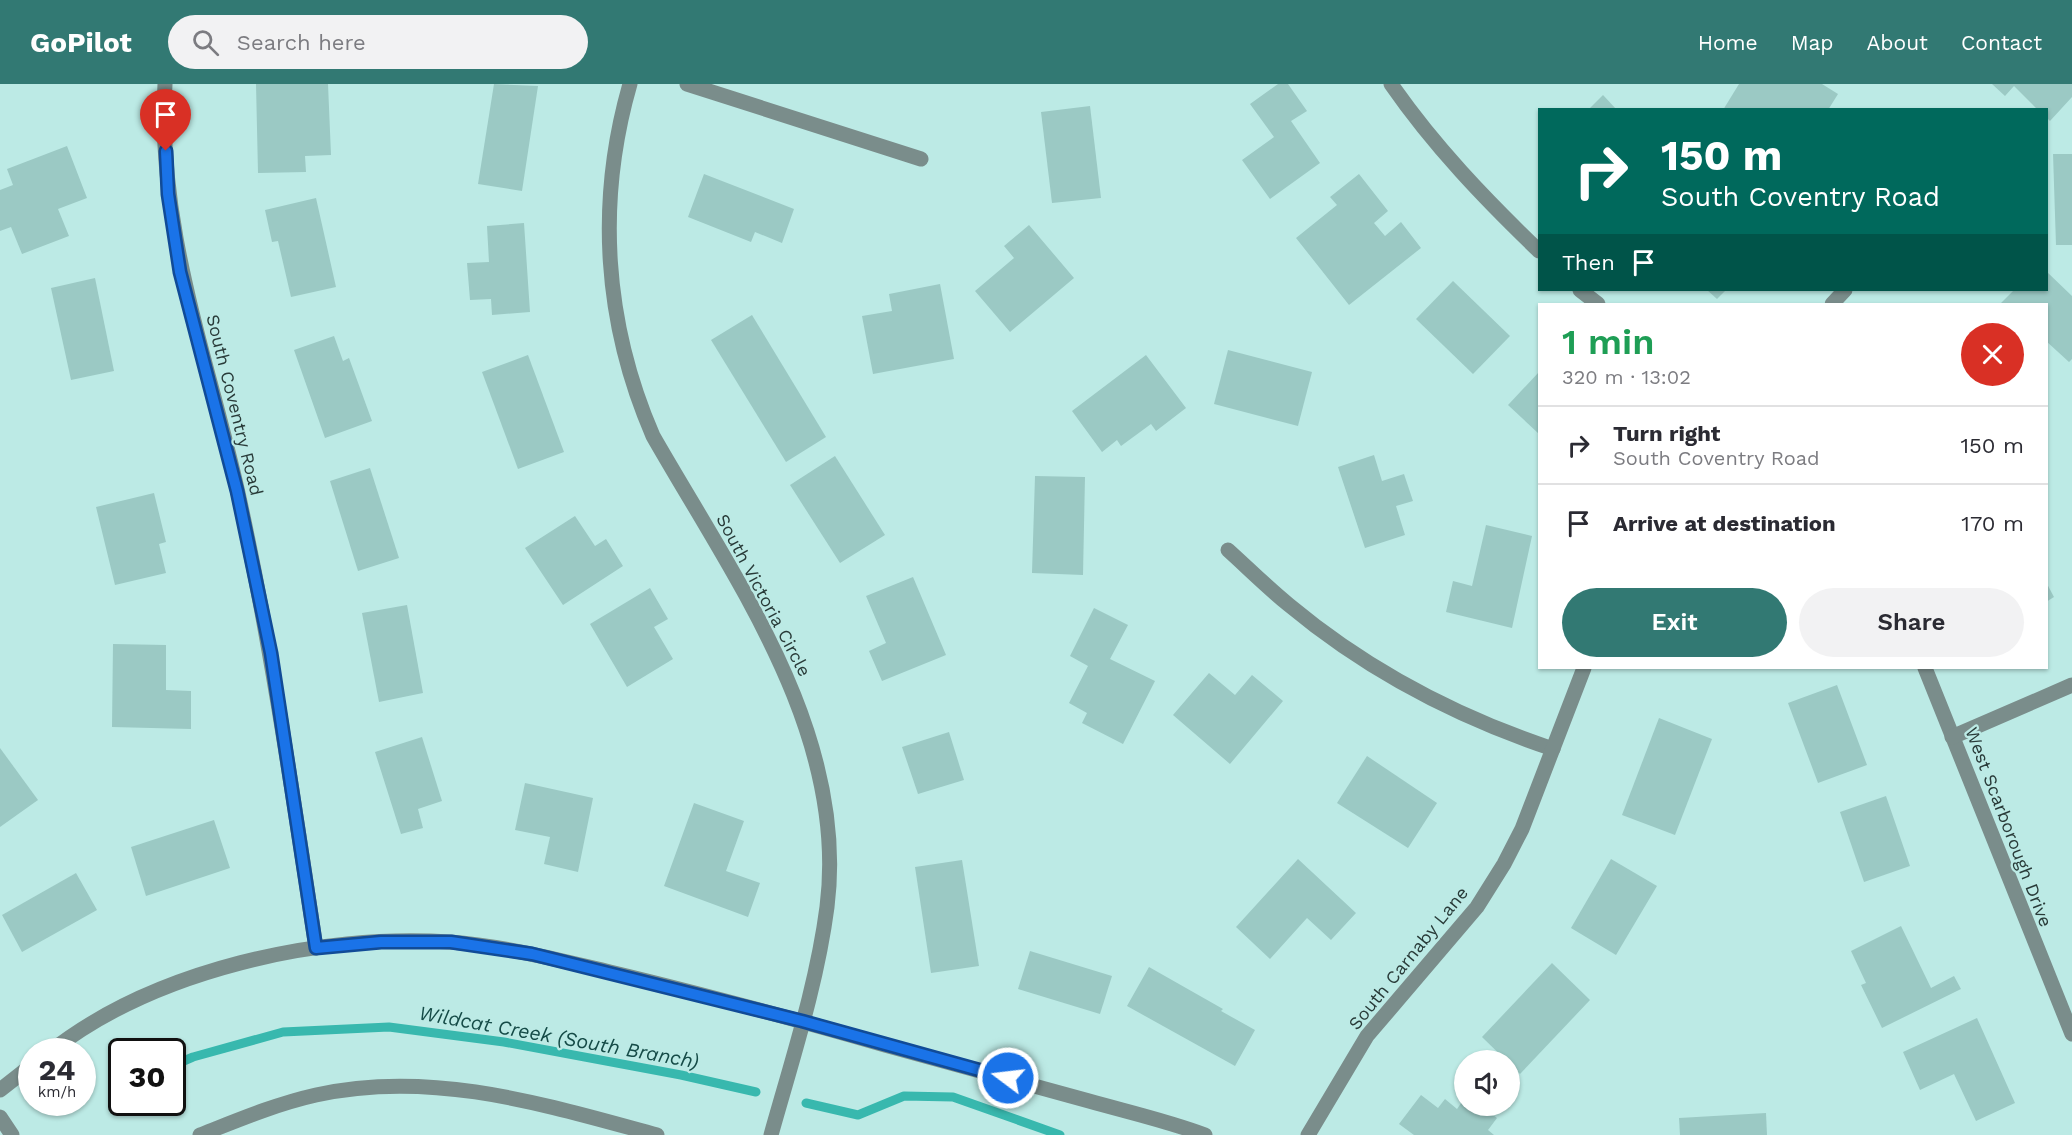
<!DOCTYPE html>
<meta charset="utf-8">
<style>
body{margin:0;font-family:"Work Sans",sans-serif;background:#f2f2f3;color:#2b2b33;height:100vh;display:flex;flex-direction:column;font-size:22px;white-space:nowrap}
*{box-sizing:border-box;margin:0}
p{font-size:20px;color:#7c7c81}
.icon{flex:none;width:33px;height:33px;fill:none;stroke:currentColor;stroke-width:2;stroke-linecap:round;stroke-linejoin:round}
.map{position:relative;flex:1;overflow:hidden}
.panel{position:absolute;left:1538px;top:219px;width:510px;height:366px;display:flex;flex-direction:column;background:#fff;border-radius:0px;box-shadow:0 2px 4px #0004}
.panel>*{flex:none}
.banner{position:absolute;left:1538px;top:24px;width:510px;height:183px;border-radius:0px;box-shadow:0 2px 4px #0004;background:#00695c;color:#fff;overflow:hidden}
.tools{position:absolute;left:1454px;top:966px;display:grid;gap:12px}
.tools a{display:grid;place-items:center;width:66px;height:66px;border-radius:50%;background:#fff;box-shadow:0 2px 4px #0004;font-size:30px}
.speed{position:absolute;left:18px;top:954px;display:flex;gap:12px;font-size:30px;font-weight:700;text-align:center}
.speed>*{display:grid;place-content:center;width:78px;height:78px;border-radius:50%;background:#fff;box-shadow:0 2px 4px #0004;line-height:1}
.speed small{font-size:15px;font-weight:400}
.speed .limit{border:3px solid #111;border-radius:9px;background:#fff;color:#111}
.pin{position:absolute;display:grid;place-items:center;width:51px;height:51px;color:#fff;margin:-62px -26px;border-radius:50% 50% 50% 0;rotate:-45deg;box-shadow:0 0 6px #0007}
.pin .icon{rotate:45deg}
.me{position:absolute;width:66px;margin:-33px;rotate:285deg;stroke-linejoin:round;filter:drop-shadow(0 0 4px #0008)}
.turn{display:flex;align-items:center;gap:21px;height:126px;padding:0 24px;font-size:27px}
.turn .icon{width:78px;height:78px;stroke-width:2.5}
.turn b{display:block;font-size:42px;line-height:51px}
.then{display:flex;align-items:center;height:57px;padding:0 24px;background:#0003;gap:12px;font-size:22px}
.round{display:grid;place-items:center;flex:none;width:63px;height:63px;border-radius:32px;background:#f2f2f3}
.overview{display:flex;align-items:center;justify-content:space-between;height:102px;padding:0 24px}
h1{font-size:36px;font-weight:600;line-height:45px;color:#1e9e55}
.action{display:flex;gap:12px;margin-top:auto;padding:12px 24px}
.action a{flex:1;height:69px;border-radius:36px;background:#327973;color:#fff;font-size:24px;font-weight:600;line-height:69px;text-align:center}
.action a+a{background:#f2f2f3;color:#2b2b33}
ul{padding:0;list-style:none}
li{display:flex;align-items:center;gap:18px;height:78px;padding:0 24px;border-top:2px solid #e1e1e2}
li div{flex:1}
li b{display:block;font-size:22px}
li em{font-style:normal}
header{display:flex;align-items:center;gap:36px;box-sizing:border-box;height:84px;padding:0 30px;background:#327973;color:#fff}
header strong{font-size:28px}
nav{display:flex;gap:33px;margin-inline-start:auto;font-size:21px}
.search{width:420px;height:54px;background:#f2f2f3;display:flex;align-items:center;gap:15px;box-sizing:border-box;padding:0 21px;border-radius:33px;color:#7c7c81;font-size:22px}
.map>svg:first-child{display:block}
</style>
<header>
<strong>GoPilot</strong>
<div class="search"><svg class="icon" aria-label="search" viewBox="0 0 24 24"><circle cx="10" cy="10" r="6"/><path d="M15 15l6 6"/></svg>Search here</div>
<nav><a>Home</a><a>Map</a><a>About</a><a>Contact</a></nav>
</header>
<div class="map">
<svg width="2072" height="1051" viewBox="0 0 2072 1051">
<rect width="100%" height="100%" fill="#bceae5"/>
<g fill="none" stroke-linecap="round" stroke-linejoin="round">
<g stroke="#38b8ae" stroke-width="9">
<path d="M172,982L193,973L283,948L389,943L504,958L681,991L756,1008"/>
<path d="M118,1010L122,1008"/>
<path d="M806,1019L858,1031L904,1012L953,1013L1060,1051"/>
</g>
</g>
<g fill="#9bc9c4">
<path d="M256,0H328L331,71L305,72L306,88L258,89Z"/>
<path d="M494,0L538,2L522,107L478,100Z"/>
<path d="M1278,0H1288L1307,27L1291,37L1320,79L1270,115L1242,76L1274,53L1250,20Z"/>
<path d="M1739,0H1822L1838,10L1828,26H1723Z"/>
<path d="M1992,0H2072V13L2050,37L2046,33V26H2038L2014,2L2005,12Z"/>
<path d="M1603,11L1617,26H1588Z"/>
<path d="M1090,22L1101,114L1052,119L1041,28Z"/>
<path d="M67,62L87,114L58,125L69,152L22,170L11,143L0,147V106L13,101L7,85Z"/>
<path d="M2053,70H2072V161H2056Z"/>
<path d="M704,90L794,125L782,159L755,148L751,158L688,133Z"/>
<path d="M1359,90L1388,127L1374,139L1385,152L1401,138L1421,164L1349,221L1296,154L1337,121L1330,113Z"/>
<path d="M316,114L336,203L291,213L278,157L272,158L265,126Z"/>
<path d="M524,139L530,228L492,231L491,215L470,216L467,179L489,178L487,142Z"/>
<path d="M1029,141L1074,194L1010,248L975,207L1014,174L1004,162Z"/>
<path d="M2046,187L2072,212V275L2069,278L2046,257V220H2000L2014,206H2046Z"/>
<path d="M95,194L114,287L71,296L51,204Z"/>
<path d="M1453,197L1510,252L1473,290L1416,235Z"/>
<path d="M940,200L954,275L873,290L862,232L892,227L889,210Z"/>
<path d="M1707,206H1726L1717,215Z"/>
<path d="M752,231L826,353L786,378L711,256Z"/>
<path d="M334,252L343,277L349,274L372,337L325,354L294,266Z"/>
<path d="M1228,266L1312,288L1298,342L1214,320Z"/>
<path d="M528,271L564,368L518,385L482,288Z"/>
<path d="M1146,271L1186,324L1156,347L1151,340L1121,362L1117,356L1102,368L1072,327Z"/>
<path d="M1539,288V350L1508,321Z"/>
<path d="M1374,371L1382,397L1404,390L1413,417L1396,422L1405,451L1365,464L1338,383Z"/>
<path d="M835,372L885,451L840,479L790,401Z"/>
<path d="M370,384L399,474L358,487L330,397Z"/>
<path d="M1035,392L1085,393L1083,491L1032,489Z"/>
<path d="M154,409L166,458L159,460L166,489L115,501L96,423Z"/>
<path d="M575,432L595,462L606,455L623,482L563,521L525,464Z"/>
<path d="M1486,441L1532,452L1512,544L1446,528L1453,497L1472,502Z"/>
<path d="M913,493L946,571L882,597L869,567L886,559L866,512Z"/>
<path d="M2046,498L2054,513L2046,518Z"/>
<path d="M650,504L668,535L654,543L673,575L627,603L590,540Z"/>
<path d="M407,521L423,609L379,618L362,529Z"/>
<path d="M1094,524L1128,541L1110,575L1155,597L1123,660L1082,639L1087,629L1069,619L1088,582L1070,572Z"/>
<path d="M113,560L166,561V606L191,607V645L112,643Z"/>
<path d="M1209,589L1235,611L1252,591L1283,617L1230,680L1173,631Z"/>
<path d="M1837,601L1867,681L1818,699L1788,619Z"/>
<path d="M1659,634L1712,655L1675,751L1622,731Z"/>
<path d="M949,648L964,696L918,710L902,663Z"/>
<path d="M422,653L442,717L418,725L423,744L401,750L375,668Z"/>
<path d="M0,664L38,716L0,743Z"/>
<path d="M1367,672L1437,719L1408,764L1337,719Z"/>
<path d="M525,699L593,714L578,788L544,780L550,753L515,746Z"/>
<path d="M1886,712L1910,782L1864,798L1840,728Z"/>
<path d="M694,719L744,737L726,787L760,799L748,833L664,802Z"/>
<path d="M214,736L230,784L146,812L131,763Z"/>
<path d="M1298,775L1356,829L1331,856L1307,834L1270,875L1236,843Z"/>
<path d="M1611,775L1657,802L1616,871L1571,844Z"/>
<path d="M962,776L979,882L931,889L915,783Z"/>
<path d="M76,789L97,826L22,868L2,831Z"/>
<path d="M1901,842L1931,904L1954,892L1961,905L1882,944L1861,901L1866,899L1851,867Z"/>
<path d="M1030,867L1112,892L1100,930L1018,905Z"/>
<path d="M1552,879L1590,916L1520,990L1482,953Z"/>
<path d="M1149,883L1223,925L1221,927L1255,946L1235,982L1127,922Z"/>
<path d="M1977,934L2015,1019L1976,1037L1954,990L1920,1006L1903,968Z"/>
<path d="M1421,1011L1438,1024L1445,1015L1457,1025L1464,1015V1022H1481L1497,1034L1488,1046L1494,1051H1414L1399,1040Z"/>
<path d="M1766,1029L1767,1051H1680L1679,1034Z"/>
</g>
<g fill="none" stroke-linecap="round" stroke-linejoin="round">
<g stroke="#7a8d8b" stroke-width="15">
<path d="M165,0C157,144 207,271 238,409C271,559 293,712 316,864"/>
<path d="M630,0C596,118 604,239 653,352C734,494 849,650 827,823C817,900 792,976 771,1051"/>
<path d="M687,0L921,75"/>
<path d="M1391,0C1434,62 1485,115 1539,167"/>
<path d="M1580,206L1598,220"/>
<path d="M1832,220L1845,206"/>
<path d="M1228,466C1249,485 1268,504 1289,521C1367,586 1457,633 1553,665"/>
<path d="M1925,584L2072,950"/>
<path d="M1952,653L2072,601"/>
<path d="M50,968C154,886 320,849 450,858C504,862 558,876 610,888C703,910 794,935 885,961C953,979 1021,998 1089,1017C1128,1028 1168,1037 1205,1051"/>
<path d="M0,1006L32,981"/>
<path d="M0,1033L12,1051"/>
<path d="M200,1051C238,1036 276,1020 316,1011C432,985 546,1021 657,1051"/>
<path d="M1308,1051L1367,952L1477,823L1504,780L1522,745L1584,584"/>
</g>
</g>
<g fill="none" stroke-linecap="round" stroke-linejoin="round">
<g stroke="#114b97" stroke-width="15">
<path id="route" d="M166,67L168,110L180,188L237,407L271,569L316,864L381,858H451L532,870L802,937L1008,994"/>
</g>
<use href="#route" stroke="#1a73e8" stroke-width="10"/>
</g>
<g text-anchor="middle" dominant-baseline="central" stroke-width="4.5" stroke-linejoin="round" paint-order="stroke">
<g font-size="18" fill="#293b39" stroke="#bceae5">
<text transform="translate(235 321) rotate(76)">South Coventry Road</text>
<text transform="translate(764 511) rotate(62)">South Victoria Circle</text>
<text transform="translate(2009 743) rotate(69)">West Scarborough Drive</text>
<text transform="translate(1408 874) rotate(-51)">South Carnaby Lane</text>
</g>
<g font-size="20" font-style="italic" fill="#154b47" stroke="#bceae5">
<text transform="translate(559 953) rotate(10)">Wildcat Creek (South Branch)</text>
</g>
</g>
</svg>
<div class="tools">
<a><svg class="icon" aria-label="sound" viewBox="0 0 24 24"><path d="M4 9h4l5-4v14l-5-4H4zM17 9q2 3 0 6"/></svg></a>
</div>
<div class="speed"><div>24<small>km/h</small></div><div class="limit">30</div></div>
<div class="pin" style="left:166px;top:67px;background:#d93025"><svg class="icon" aria-label="arrive" viewBox="0 0 24 24"><path d="M6 21V4h12l-3 4 3 4H6"/></svg></div>
<svg class="me" style="left:1008px;top:994px" viewBox="-20 -20 40 40"><circle r="17" fill="#1a73e8" stroke="#fff" stroke-width="3"/><path d="M0-11L8 9 0 5-8 9z" fill="#fff"/></svg>
<div class="banner">
<div class="turn"><svg class="icon" aria-label="right" viewBox="0 0 24 24"><path d="M7 20v-9h11M14 6l5 5-5 5"/></svg><div><b>150 m</b>South Coventry Road</div></div>
<div class="then">Then<svg class="icon" aria-label="arrive" viewBox="0 0 24 24"><path d="M6 21V4h12l-3 4 3 4H6"/></svg></div>
</div>
<section class="panel">
<div class="overview"><div><h1>1 min</h1><p>320 m · 13:02</p></div><a class="round" style="background:#d93025;color:#fff"><svg class="icon" aria-label="close" viewBox="0 0 24 24"><path d="M6 6l12 12M18 6L6 18"/></svg></a></div>
<ul>
<li><svg class="icon" aria-label="right" viewBox="0 0 24 24"><path d="M7 20v-9h11M14 6l5 5-5 5"/></svg><div><b>Turn right</b><p>South Coventry Road</p></div><em>150 m</em></li>
<li><svg class="icon" aria-label="arrive" viewBox="0 0 24 24"><path d="M6 21V4h12l-3 4 3 4H6"/></svg><div><b>Arrive at destination</b></div><em>170 m</em></li>
</ul>
<div class="action"><a>Exit</a><a>Share</a></div>
</section>
</div>
